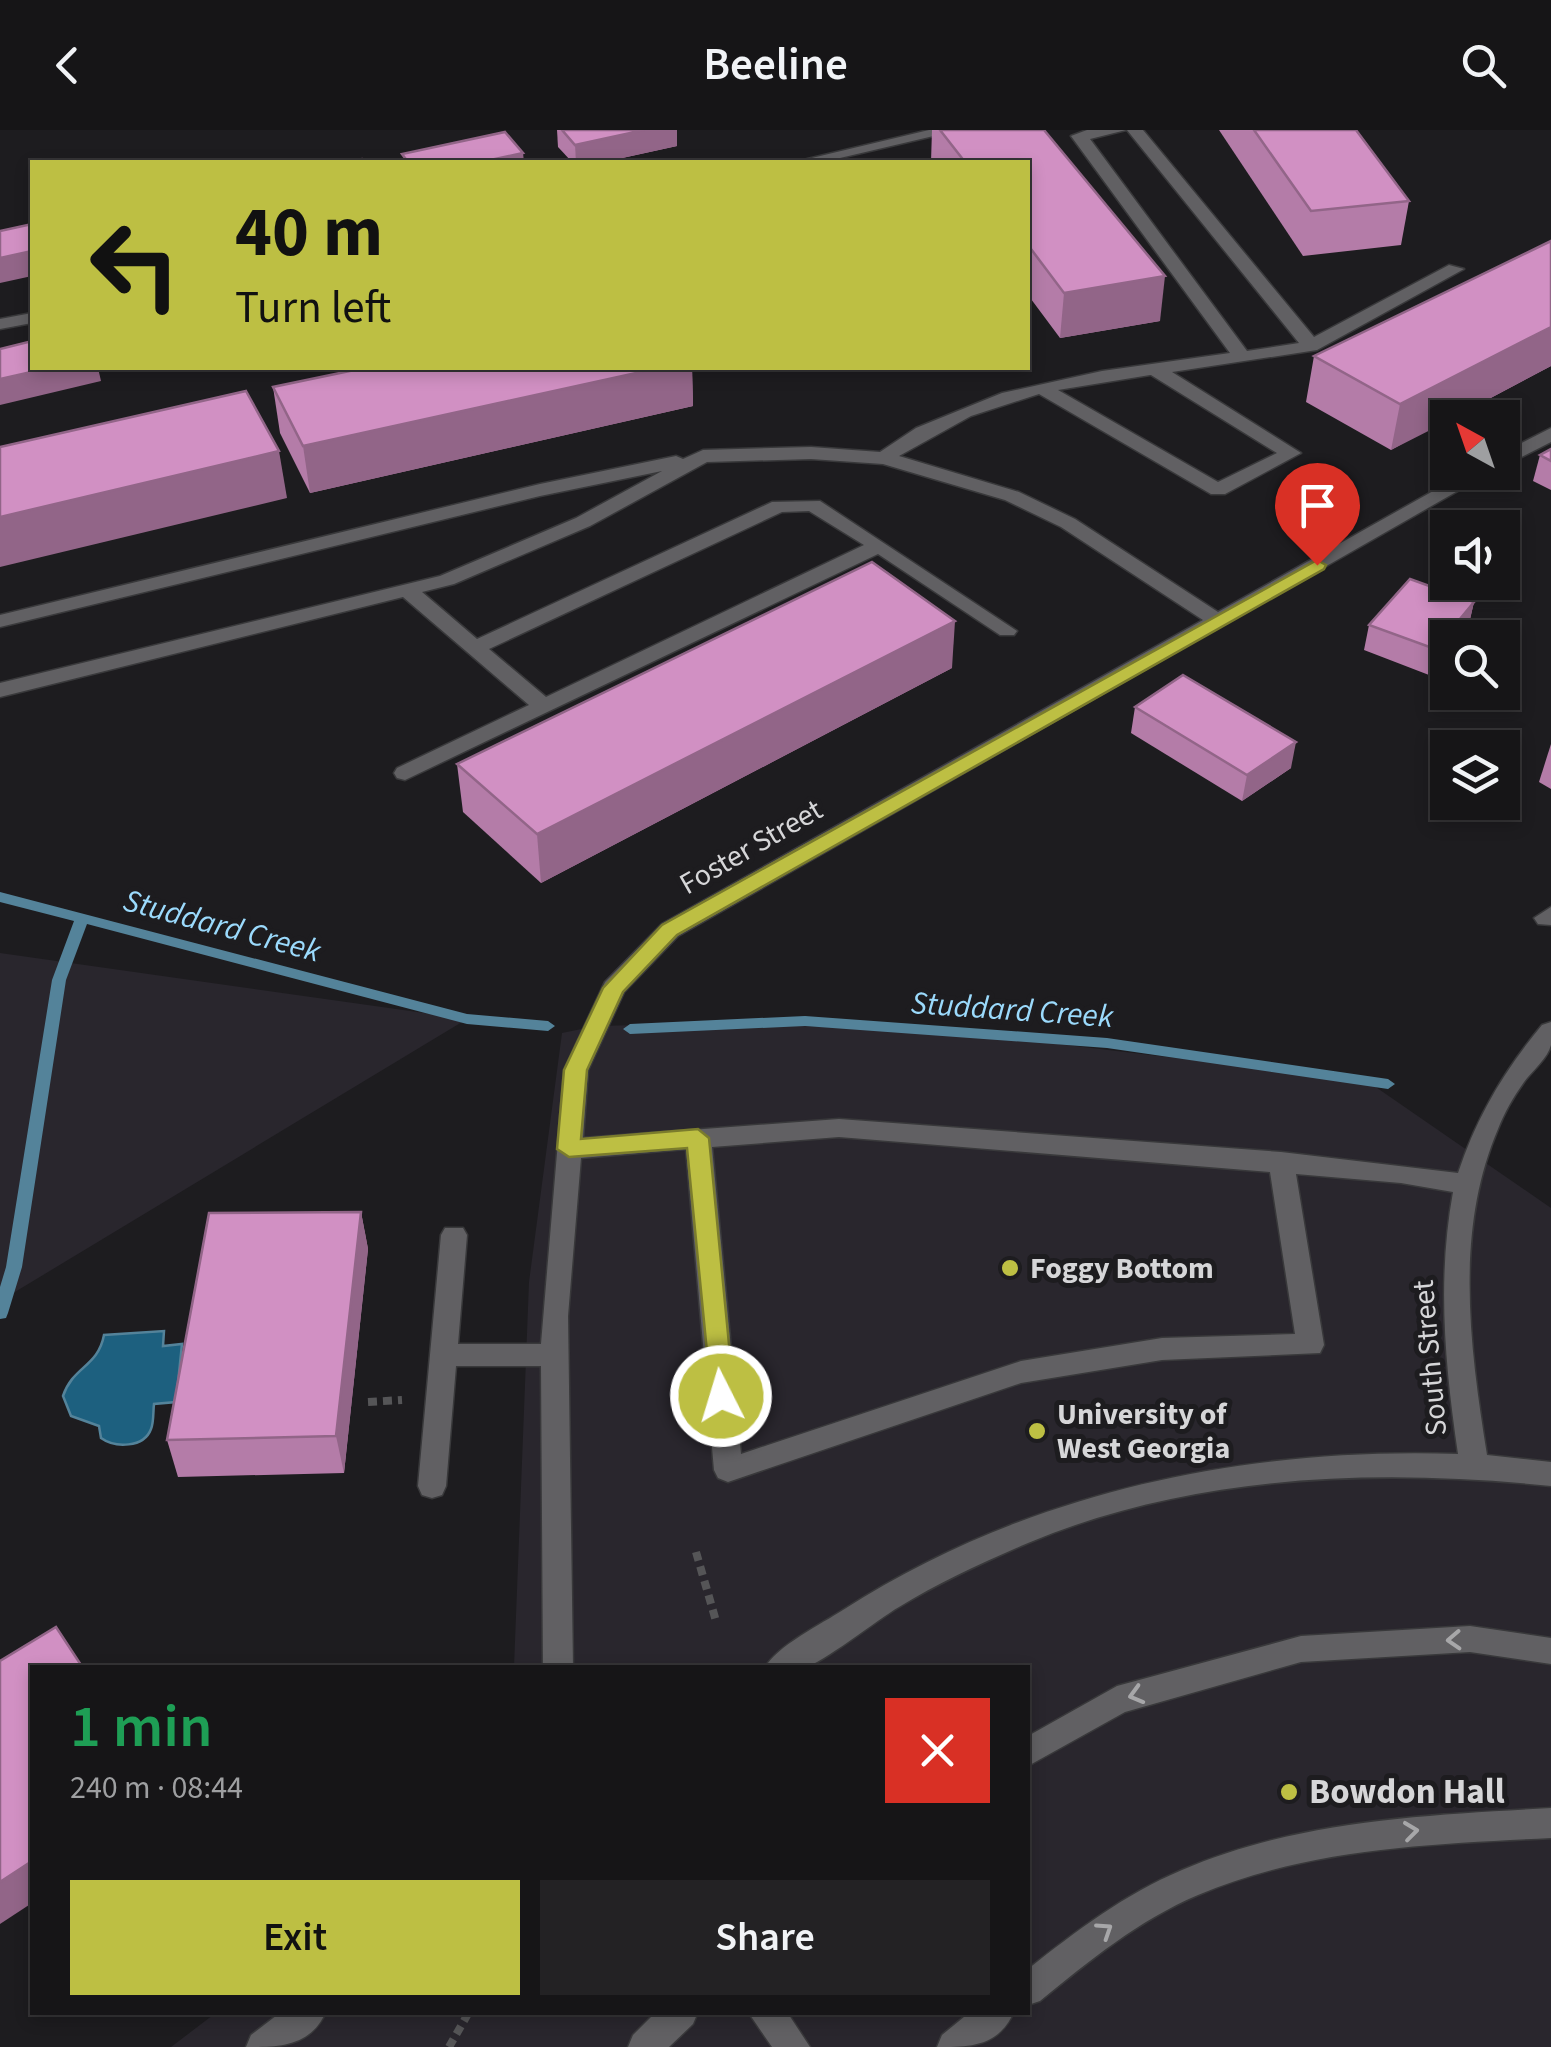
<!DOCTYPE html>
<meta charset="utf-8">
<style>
body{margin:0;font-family:"Source Sans 3",sans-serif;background:#232224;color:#f1f3f6;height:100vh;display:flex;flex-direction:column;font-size:38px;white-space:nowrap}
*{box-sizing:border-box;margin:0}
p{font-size:32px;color:#9e9fa1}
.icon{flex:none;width:55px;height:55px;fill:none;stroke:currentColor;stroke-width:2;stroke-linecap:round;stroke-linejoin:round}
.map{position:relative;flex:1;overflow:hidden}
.details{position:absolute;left:30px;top:1535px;width:1000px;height:350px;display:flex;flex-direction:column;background:#161517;border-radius:0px;box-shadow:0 5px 15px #0003,0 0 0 2px #353436}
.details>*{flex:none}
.hud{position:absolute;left:30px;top:30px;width:1000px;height:210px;border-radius:0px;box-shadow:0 5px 15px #0003,0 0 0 2px #353436;background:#bdbf43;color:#111;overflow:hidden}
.needle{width:65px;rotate:320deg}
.controls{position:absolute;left:1430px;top:270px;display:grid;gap:20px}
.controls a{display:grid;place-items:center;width:90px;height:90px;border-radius:0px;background:#161517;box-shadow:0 5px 15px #0003,0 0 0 2px #353436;font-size:50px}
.pin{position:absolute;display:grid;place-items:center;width:85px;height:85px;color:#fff;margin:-102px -42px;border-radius:50% 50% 50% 0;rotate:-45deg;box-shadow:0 0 10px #0007}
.pin .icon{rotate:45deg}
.me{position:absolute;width:110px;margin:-55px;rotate:355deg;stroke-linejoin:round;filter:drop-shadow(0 0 8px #0008)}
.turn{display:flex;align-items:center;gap:35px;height:210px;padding:0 40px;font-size:45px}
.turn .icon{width:130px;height:130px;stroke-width:2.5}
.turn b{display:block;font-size:70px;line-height:85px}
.round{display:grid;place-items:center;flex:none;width:105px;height:105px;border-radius:0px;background:#232224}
.overview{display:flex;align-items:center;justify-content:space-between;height:170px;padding:0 40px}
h1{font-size:60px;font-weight:600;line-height:75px;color:#1e9e55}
.action{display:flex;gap:20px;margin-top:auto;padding:20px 40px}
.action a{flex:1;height:115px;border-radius:0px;background:#bdbf43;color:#111;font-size:40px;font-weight:600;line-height:115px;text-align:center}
.action a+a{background:#232224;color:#f1f3f6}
header{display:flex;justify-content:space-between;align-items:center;height:130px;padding:0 40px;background:#161517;font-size:45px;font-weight:600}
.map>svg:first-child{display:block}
</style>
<header><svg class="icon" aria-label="back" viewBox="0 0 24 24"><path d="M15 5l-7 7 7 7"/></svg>Beeline<svg class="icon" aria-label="search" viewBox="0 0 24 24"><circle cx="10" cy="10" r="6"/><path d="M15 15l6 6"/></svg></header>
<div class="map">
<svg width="1551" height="1917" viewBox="0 0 1551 1917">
<rect width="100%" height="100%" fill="#1d1c1f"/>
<g fill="#29262d">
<path d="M0,823L467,889L0,1171Z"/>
<path d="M733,893L967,903L1367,951L1551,1078V1917H171L217,1882H1028V1538L514,1537L529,1152L562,903L596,896Z"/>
</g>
<path fill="#1d607f" stroke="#54839a" stroke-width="2.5" d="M164,1201L163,1216L182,1214L176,1272L154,1274C153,1281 154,1292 151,1299C144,1318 115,1318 101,1308L99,1296L71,1286L63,1266C73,1236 98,1237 104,1205Z"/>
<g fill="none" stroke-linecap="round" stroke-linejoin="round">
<g fill="#54839a" fill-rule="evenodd">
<path d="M0,762L467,884L548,891L555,896L548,901L467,894L87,794L66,850L22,1137L8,1183L6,1188L0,1189V1157L6,1137L52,850L74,791L0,772Z"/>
<path d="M805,886L1107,908L1388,949L1395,954L1388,959L1107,918L805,896L630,904L623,899L630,894Z"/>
</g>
<g stroke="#39393b" stroke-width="3">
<g id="minor">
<path d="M929,0H959L823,32H795Z"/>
<path d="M1126,0L1090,9L1247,221L1299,213L1127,0H1143L1314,207L1449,135L1464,139L1317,220L1172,242L1301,323L1225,364H1211L1039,264L971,286L899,326L1019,362L1075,389L1218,482L1467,342H1491L678,806L624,862L588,940L583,1008L839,989L1281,1022L1458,1043C1477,986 1504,941 1542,895L1551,892C1551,899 1551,909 1551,915C1548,928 1532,941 1524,952C1514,966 1504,983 1498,999C1454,1102 1470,1218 1487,1325L1551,1332V1356C1377,1338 1192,1344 1028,1413C984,1432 940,1452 899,1477C878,1489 822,1534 803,1538C791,1540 777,1538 765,1538C775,1517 823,1493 843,1480C1027,1362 1242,1317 1458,1324C1445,1235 1437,1150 1453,1062L1401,1053L1296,1044L1324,1215L1320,1223L1162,1230L1021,1253L728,1352L718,1348L714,1340L686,1019L581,1028L568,1186L573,1538H543L541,1236H456L446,1356L442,1365L432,1368L422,1365L418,1356L441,1105L445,1098H463L467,1105L458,1214H541L564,940L605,852L662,794L1203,490L1061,397L1005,370L883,334L811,329L707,332L590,396L454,454L422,462L477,509L772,372L820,371L1017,501L1014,505H1000L878,424L405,650L397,648L394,643L397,638L529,575L403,467L0,567V553L440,446L576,388L662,341L540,366L0,497V485L540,354L676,326L683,329L703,320L811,317L880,322L916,298L1002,263L1102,241L1230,223L1071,6L1087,0ZM1150,245H1151L1277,323L1218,352L1058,260ZM809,381L864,415L546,567L489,519L782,382ZM839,1007L1270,1042L1295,1204L1162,1208L1021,1231L741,1324L712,1017Z"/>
<path d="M32,183V193L0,199V189Z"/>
<path d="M1551,298V312L1502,337V323Z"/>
<path d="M1551,777V795L1538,794L1534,788Z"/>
<path d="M1470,1496L1551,1508V1534L1470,1522L1301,1532L1125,1582L1028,1636V1606L1117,1556L1301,1506Z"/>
<path d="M1551,1678V1708C1433,1714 1308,1718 1198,1765C1139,1790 1089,1831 1040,1871L1028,1875V1839C1076,1801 1125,1764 1182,1740C1298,1690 1427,1685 1551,1678Z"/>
<path d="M281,1882H326C310,1917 279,1917 246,1917L251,1905Z"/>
<path d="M656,1882H698L693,1894L669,1917H628L633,1905Z"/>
<path d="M748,1882H787L810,1917H772Z"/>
<path d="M970,1882H1014C998,1917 970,1917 937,1917L942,1905Z"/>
</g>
</g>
<g stroke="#555557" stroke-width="8" stroke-dasharray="9 6" stroke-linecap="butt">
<path d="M368,1272L402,1270"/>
<path d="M696,1422L716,1491"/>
<path d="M449,1917L469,1882"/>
</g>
<use href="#minor" fill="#616063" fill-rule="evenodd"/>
</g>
<g fill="#b47ca8">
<path d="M557,0H677V16L604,32H572L558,17Z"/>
<path d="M932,0H1044L1160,191L1060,208L1028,165V32H931Z"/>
<path d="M1219,0H1356L1409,71L1401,115L1303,126Z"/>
<path d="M1551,111V236L1453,288H1448L1391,320L1306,272L1314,226Z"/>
<path d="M364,238H692L693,276L310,363L280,303L273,257Z"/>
<path d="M1551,319V360L1533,351L1540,325Z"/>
<path d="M1474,472L1468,498L1460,508H1448V523L1429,545L1364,520L1369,495Z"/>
<path d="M952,538L541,753L463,682L457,634Z"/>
<path d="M1135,577L1291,638L1242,671L1131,603Z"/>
<path d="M1551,614V659L1539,652Z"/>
<path d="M361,1082L368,1119L344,1343L178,1347L167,1310Z"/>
</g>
<g fill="#926588">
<path d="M644,0H677V16L604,32H576L575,15Z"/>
<path d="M523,23L524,32H481Z"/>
<path d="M32,121V146L0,153V128Z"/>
<path d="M1165,146L1160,191L1060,208L1064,163Z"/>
<path d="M1551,197V236L1453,288H1448V291L1391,320L1400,274Z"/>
<path d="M49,238H98L101,251L0,275V249Z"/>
<path d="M659,238H692L693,276L310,363L303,316Z"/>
<path d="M279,321L287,368L0,437V387Z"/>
<path d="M1474,472L1468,498L1460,508H1448V523L1429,545L1435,519Z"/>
<path d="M955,491L952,538L541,753L537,704Z"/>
<path d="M1296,612L1291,638L1242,671L1247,645Z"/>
<path d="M361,1082L368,1119L344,1343L336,1306Z"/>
<path d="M32,1731V1773L0,1794V1752Z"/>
</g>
<g fill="#d190c3" stroke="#926588" stroke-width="2.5">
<path d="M562,0H644L575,15Z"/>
<path d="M940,0H1044L1165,146L1064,163L1028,115V32H965Z"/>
<path d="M1254,0H1356L1409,71L1311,81Z"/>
<path d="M505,2L523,23L481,32H408L402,24Z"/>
<path d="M362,29L365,32H344Z"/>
<path d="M32,94V121L0,128V101Z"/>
<path d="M1551,111V197L1400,274L1314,226Z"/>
<path d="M32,211V238H49L0,249V219Z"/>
<path d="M364,238H659L303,316L273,257Z"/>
<path d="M246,261L279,321L0,387V317Z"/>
<path d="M1551,319V331L1540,325Z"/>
<path d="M872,432L955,491L537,704L457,634Z"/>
<path d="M1410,449L1474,472L1435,519L1369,495Z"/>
<path d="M1183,545L1296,612L1247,645L1135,577Z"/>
<path d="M361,1082L336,1306L167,1310L209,1083Z"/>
<path d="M56,1497L83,1538H32V1731L0,1752V1531Z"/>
</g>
<defs><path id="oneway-chevron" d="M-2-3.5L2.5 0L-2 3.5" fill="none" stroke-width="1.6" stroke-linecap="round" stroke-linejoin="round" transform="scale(2.5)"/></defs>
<g stroke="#a7a7a9">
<use href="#oneway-chevron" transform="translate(1454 1510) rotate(177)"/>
<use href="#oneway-chevron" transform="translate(1136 1565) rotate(164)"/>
<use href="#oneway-chevron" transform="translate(1411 1701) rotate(-7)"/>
<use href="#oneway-chevron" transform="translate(1105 1800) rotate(-33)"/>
</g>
<path fill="#bdbf43" stroke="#7b7c2c" stroke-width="2.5" d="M1317,430L1326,435L1324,439L677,805L623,862L587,940L581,1009L698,999L709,1008L734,1266L730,1273L721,1276L712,1273L687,1018L569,1027L557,1019L564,940L603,858L662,795Z"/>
<g fill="#bdbf43" stroke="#1d1c1f" stroke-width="4">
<circle cx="1010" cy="1138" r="10"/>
<circle cx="1037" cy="1301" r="10"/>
<circle cx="1289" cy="1662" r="10"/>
</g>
<g text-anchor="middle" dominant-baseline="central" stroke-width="10" stroke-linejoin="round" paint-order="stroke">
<g font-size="30" fill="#d6d6d8" stroke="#1d1c1f">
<text transform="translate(751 717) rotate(-30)">Foster Street</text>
<text transform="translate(1430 1228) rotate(-95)">South Street</text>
</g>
<g font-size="30" font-weight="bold" fill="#d6d6d8" stroke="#1d1c1f" text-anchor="start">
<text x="1030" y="1138">Foggy Bottom</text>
<text x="1057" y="1284">University of<tspan x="1057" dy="34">West Georgia</tspan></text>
</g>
<g font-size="32" font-style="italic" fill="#9bdafc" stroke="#1d1c1f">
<text transform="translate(222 796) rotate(15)">Studdard Creek</text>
<text transform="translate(1012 880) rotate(4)">Studdard Creek</text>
</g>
<g font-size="35" font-weight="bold" fill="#d6d6d8" stroke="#1d1c1f" text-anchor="start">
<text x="1309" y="1662">Bowdon Hall</text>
</g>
</g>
</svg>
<div class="controls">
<a><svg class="needle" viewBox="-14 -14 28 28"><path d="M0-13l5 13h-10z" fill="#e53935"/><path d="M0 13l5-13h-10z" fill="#9e9fa1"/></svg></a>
<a><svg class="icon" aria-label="sound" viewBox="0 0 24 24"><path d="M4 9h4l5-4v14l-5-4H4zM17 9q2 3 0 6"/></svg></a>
<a><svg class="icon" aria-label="search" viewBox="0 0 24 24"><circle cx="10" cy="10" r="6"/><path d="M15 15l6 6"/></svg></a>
<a><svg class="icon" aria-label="layers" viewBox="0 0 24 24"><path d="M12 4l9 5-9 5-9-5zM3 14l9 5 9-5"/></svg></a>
</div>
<div class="pin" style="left:1317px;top:435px;background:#d93025"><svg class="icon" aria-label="arrive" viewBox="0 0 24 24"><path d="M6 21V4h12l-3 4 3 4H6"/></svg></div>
<svg class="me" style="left:721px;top:1266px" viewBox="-20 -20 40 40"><circle r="17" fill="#bdbf43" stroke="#fff" stroke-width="3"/><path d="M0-11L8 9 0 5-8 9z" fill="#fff"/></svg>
<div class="hud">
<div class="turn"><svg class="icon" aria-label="left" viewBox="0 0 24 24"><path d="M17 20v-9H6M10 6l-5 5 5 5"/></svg><div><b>40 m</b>Turn left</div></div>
</div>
<section class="details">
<div class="overview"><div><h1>1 min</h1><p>240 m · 08:44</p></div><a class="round" style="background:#d93025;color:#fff"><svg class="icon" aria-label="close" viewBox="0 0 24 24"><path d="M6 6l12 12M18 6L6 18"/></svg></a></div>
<div class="action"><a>Exit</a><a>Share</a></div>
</section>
</div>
